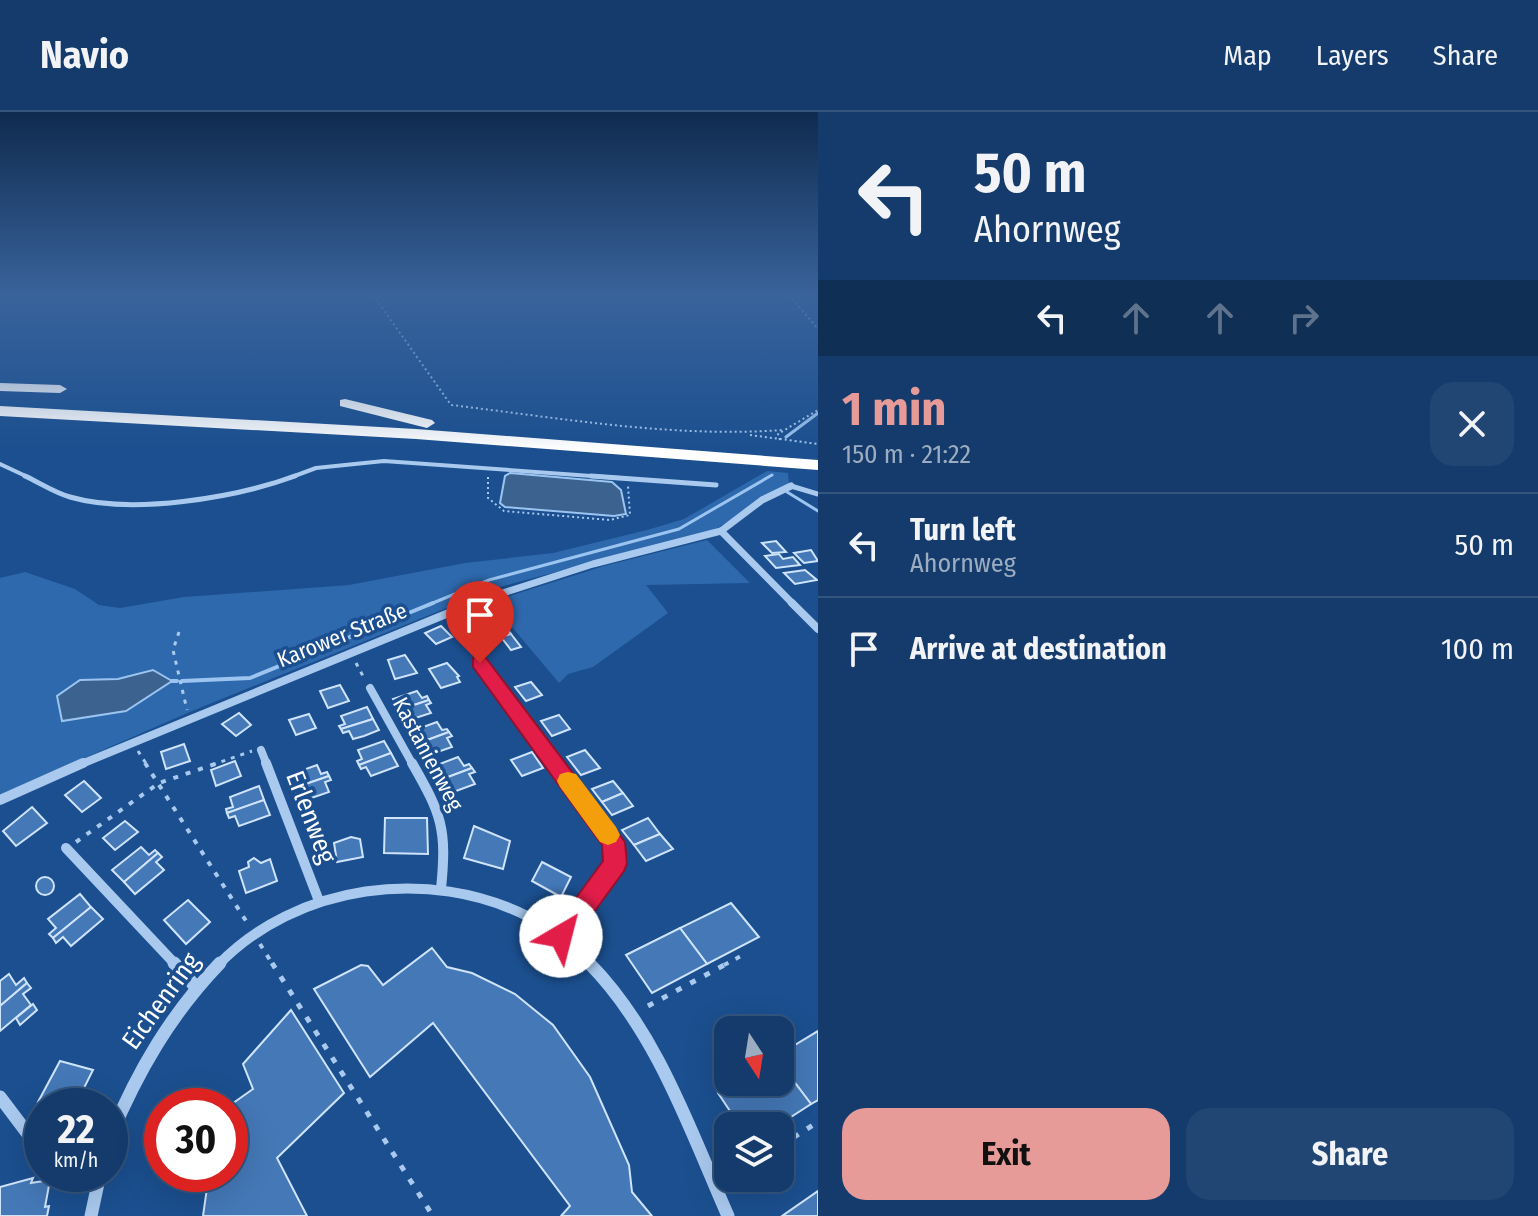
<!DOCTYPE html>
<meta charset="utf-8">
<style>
body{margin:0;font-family:"Fira Sans Condensed",sans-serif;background:#214673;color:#f1f3f6;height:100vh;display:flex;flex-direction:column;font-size:30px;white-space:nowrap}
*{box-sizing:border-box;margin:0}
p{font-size:26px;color:#9dadc1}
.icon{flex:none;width:44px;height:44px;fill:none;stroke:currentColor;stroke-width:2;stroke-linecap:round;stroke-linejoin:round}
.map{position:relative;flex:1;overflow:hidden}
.details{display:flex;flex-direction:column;background:#143b6b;width:720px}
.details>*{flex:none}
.hud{background:#143b6b;color:#f1f3f6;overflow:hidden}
.needle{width:52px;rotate:168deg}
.buttons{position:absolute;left:714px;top:904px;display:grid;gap:16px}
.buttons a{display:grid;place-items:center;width:80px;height:80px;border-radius:16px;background:#143b6b;box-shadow:0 8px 32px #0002,0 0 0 2px #33557e;font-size:40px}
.speed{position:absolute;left:24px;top:976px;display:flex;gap:16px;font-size:40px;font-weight:700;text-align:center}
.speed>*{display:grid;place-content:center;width:104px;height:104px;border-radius:50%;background:#143b6b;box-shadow:0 8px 32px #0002,0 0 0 2px #33557e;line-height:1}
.speed small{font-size:20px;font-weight:400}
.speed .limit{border:12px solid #d22;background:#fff;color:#111}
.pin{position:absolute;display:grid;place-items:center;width:68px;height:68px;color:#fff;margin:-82px -34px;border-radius:50% 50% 50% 0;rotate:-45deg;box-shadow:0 0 8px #0007}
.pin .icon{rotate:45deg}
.me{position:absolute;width:88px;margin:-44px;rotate:37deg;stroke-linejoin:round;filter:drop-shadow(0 0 6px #0008)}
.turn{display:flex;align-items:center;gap:28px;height:168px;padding:0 24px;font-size:36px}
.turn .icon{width:104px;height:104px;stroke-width:2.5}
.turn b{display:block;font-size:56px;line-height:68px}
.lanes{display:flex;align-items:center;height:76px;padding:0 24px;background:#0003;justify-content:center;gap:40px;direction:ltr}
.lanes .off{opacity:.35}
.round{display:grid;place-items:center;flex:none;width:84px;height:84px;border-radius:24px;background:#214673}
.headline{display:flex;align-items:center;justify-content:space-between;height:136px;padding:0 24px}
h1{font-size:48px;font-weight:700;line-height:60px;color:#e69b98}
.button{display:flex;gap:16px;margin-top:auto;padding:16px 24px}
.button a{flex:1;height:92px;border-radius:24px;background:#e69b98;color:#111;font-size:32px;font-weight:700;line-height:92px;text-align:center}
.button a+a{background:#214673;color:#f1f3f6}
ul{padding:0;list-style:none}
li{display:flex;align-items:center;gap:24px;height:104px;padding:0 24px;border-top:2px solid #33557e}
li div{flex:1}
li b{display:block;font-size:30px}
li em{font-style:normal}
header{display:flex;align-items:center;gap:48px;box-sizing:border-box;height:112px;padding:0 40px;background:#143b6b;border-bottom:2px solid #33557e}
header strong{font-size:38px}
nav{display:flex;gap:44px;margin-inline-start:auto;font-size:28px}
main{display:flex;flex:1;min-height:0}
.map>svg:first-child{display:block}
</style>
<header>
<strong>Navio</strong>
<nav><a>Map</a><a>Layers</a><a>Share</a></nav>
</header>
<main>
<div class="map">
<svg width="818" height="1104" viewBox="0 0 818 1104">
<rect width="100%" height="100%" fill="#1b4f8f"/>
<g fill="#2e69ad">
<path d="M767,359L788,361L789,373L714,418L496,476L192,599L0,683V466L25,460L75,477L99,493L120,496L184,485L349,473L465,451L553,441L647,418L684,407Z"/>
<path d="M707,428L750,471L646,473L668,501L593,555L568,562L559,571L491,490L604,454Z"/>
</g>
<g fill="#3c6290" stroke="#9cc4f0" stroke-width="2">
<path d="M510,361L612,370L621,378L626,402L614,404L505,395L500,391L505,364Z"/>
<path d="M153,558L172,569L126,599L62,609L57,584L80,568L118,567Z"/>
</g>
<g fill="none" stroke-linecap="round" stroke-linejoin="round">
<g stroke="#9cc4f0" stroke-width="3">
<path d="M786,325L818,301"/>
<path d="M787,380L818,399"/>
<path d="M428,493L489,468L679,417L772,363"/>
</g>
<g stroke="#9cc4f0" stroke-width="4">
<path d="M172,569H177"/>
<path d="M182,569L250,566L433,491"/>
</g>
</g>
<g fill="#4478b7" stroke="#cfe3fa" stroke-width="2">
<path d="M776,429L786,440L772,441L762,431Z"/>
<path d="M811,438L818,449L804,451L794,441Z"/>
<path d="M779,442L783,447L793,445L800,453L776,456L765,444Z"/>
<path d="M805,458L817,468L795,472L784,461Z"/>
<path d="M501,509L511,522L493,528L483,515Z"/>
<path d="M441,514L452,525L436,532L425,521Z"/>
<path d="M511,522L521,535L511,538L501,525Z"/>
<path d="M405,543L417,561L395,567L388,548Z"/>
<path d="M447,551L459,564L457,565L460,570L441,576L429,557Z"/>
<path d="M531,570L542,583L526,589L515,575Z"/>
<path d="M340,573L349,589L328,596L320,579Z"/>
<path d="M417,579L422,586L427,584L429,588L399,598L393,587Z"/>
<path d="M429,588L431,591L426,593L431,601L406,609L399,598Z"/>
<path d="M367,595L373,607L341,617L339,614L345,612L341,604Z"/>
<path d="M239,601L251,613L236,624L222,612Z"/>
<path d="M309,602L316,616L296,623L289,608Z"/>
<path d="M559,603L570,617L552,624L541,609Z"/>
<path d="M373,607L379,618L364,624L353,627L349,619L343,621L341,617Z"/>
<path d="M437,610L442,618L447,617L449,620L419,631L412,619Z"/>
<path d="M449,620L452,624L447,626L452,635L426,644L419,631Z"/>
<path d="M384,629L391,641L359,653L357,649L362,647L358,638Z"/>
<path d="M184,632L190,649L166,657L161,640Z"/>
<path d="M585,638L600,656L581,663L567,645Z"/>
<path d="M532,640L543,656L522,664L511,648Z"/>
<path d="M391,641L398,654L371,664L366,655L361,657L359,653Z"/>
<path d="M458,645L464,654L469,652L472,656L440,668L432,655Z"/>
<path d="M235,649L241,664L216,674L211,658Z"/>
<path d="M317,653L321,662L327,660L329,664L294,676L289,663Z"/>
<path d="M472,656L475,660L469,662L475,672L448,682L440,668Z"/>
<path d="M329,664L331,668L325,670L329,680L300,690L294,676Z"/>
<path d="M84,669L101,686L82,700L65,683Z"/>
<path d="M613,669L623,681L602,690L592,677Z"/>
<path d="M259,674L264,688L227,701L226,697L233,695L230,685Z"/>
<path d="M623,681L633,694L612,703L602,690Z"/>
<path d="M264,688L270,703L239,714L235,704L229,706L227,701Z"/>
<path d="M32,695L47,711L16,734L3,719Z"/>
<path d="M385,706H427L428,742L384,741Z"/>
<path d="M648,706L660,722L634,733L622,718Z"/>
<path d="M125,709L138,720L115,738L103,726Z"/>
<path d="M474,714L510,729L503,757L464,746Z"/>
<path d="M660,722L673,737L646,749L634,733Z"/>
<path d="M351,725L360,727L363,745L337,750L334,731Z"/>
<path d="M141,735L149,743L155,738L158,741L124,770L112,758Z"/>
<path d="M158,741L162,745L156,750L164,758L135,782L124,770Z"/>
<path d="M254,746L261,751L270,747L277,769L246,781L239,759L249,755L248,750Z"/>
<path d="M542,750L571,765L561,785L532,769Z"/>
<circle cx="45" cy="774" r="9"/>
<path d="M80,782L91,795L53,826L49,822L56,816L48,807Z"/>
<path d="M188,788L210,810L186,832L164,808Z"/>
<path d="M731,791L759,825L707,852L680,816Z"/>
<path d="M91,795L103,807L71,834L63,825L56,831L53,826Z"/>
<path d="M680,816L707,852L652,881L626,843Z"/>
<path d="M432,836L447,855L472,861L515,882L553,913L590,965L629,1053L632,1080L652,1104H561L570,1094L433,911L370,965L314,877L361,853L368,854L383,873Z"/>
<path d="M9,862L16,873L24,866L27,871L0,894V869Z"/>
<path d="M27,871L31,876L23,882L31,893L0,919V894Z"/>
<path d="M33,892L37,898L20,913L16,906Z"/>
<path d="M291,898L344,981L277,1046L307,1104H203L209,1062H230L229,994L253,977L243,952Z"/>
<path d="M818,919V988L811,992L780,951V942Z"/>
<path d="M60,949L93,958L75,994L38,990Z"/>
<path d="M780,951L811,992L777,1014H740L718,981L735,970H780Z"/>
<path d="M33,1066L31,1071L50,1068L45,1095L49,1094L47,1104H0V1075Z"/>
<path d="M818,1079V1104H782Z"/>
</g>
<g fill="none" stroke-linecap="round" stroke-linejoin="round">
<g stroke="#a9c9ee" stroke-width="2" stroke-dasharray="2 3" stroke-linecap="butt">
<path d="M373,183L451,293C561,306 672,326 783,318"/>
<path d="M789,183L818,217"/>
<path d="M750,323L818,332"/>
<path d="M780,328L778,322L818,298"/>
<path d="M488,365V386L504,399L610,408L630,403L628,374"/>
</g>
<g stroke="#a9c9ee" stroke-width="3" stroke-dasharray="4 6" stroke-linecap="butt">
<path d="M452,511L476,544"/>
<path d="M179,520L173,538L187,598"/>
<path d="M356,551L364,566"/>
<path d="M138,639L147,653"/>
<path d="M212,653L252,639"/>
</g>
<g stroke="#a9c9ee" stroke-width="4" stroke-dasharray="5 8" stroke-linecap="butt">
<path d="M145,651L248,812"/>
<path d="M76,730L159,671L218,651"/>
<path d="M260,832L273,853"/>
<path d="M724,853L741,844"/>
</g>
<g stroke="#a9c9ee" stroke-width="5" stroke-dasharray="6 10" stroke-linecap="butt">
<path d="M272,851L433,1104"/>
<path d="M648,894L728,851"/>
<path d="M780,1034L818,1010"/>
</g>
<g stroke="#a9c9ee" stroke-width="4">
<path d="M0,352L30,366"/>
<path d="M289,366L316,356L384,349L619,366"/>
</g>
<g stroke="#a9c9ee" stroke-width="5">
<path d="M25,364C40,371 55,381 70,385C132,403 235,386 295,364"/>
<path d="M591,364L716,373"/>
<path d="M791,374L818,382"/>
</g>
<g stroke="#a9c9ee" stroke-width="7">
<path d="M721,419L794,493"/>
<path d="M466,493L593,452L721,419L762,388L791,374"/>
</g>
<g stroke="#a9c9ee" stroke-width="8">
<path d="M792,491L818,517"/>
<path d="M480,551L556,653"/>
<path d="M370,576L413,653"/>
<path d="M261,638L267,653"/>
<path d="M79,653L473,491"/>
</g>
<g stroke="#a9c9ee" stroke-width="10">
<path d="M266,651L319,789"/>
<path d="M412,651C442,703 447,717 441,777"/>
<path d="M555,651L614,730L615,752L561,824"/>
<path d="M0,688L83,651"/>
<path d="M66,736L176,853"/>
<path d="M218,853C296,772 430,754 529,805C553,817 572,835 591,853"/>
</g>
<g stroke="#a9c9ee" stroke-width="13">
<path d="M174,851L195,874"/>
<path d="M589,851C657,920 690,1018 728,1104"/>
<path d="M0,985L34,1030L42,1032"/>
<path d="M110,1025C138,959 170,903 220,851"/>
<path d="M91,1104L100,1062"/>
</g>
<g fill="#fff" fill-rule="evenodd">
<path d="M0,271L60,273L67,277L60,281L0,279Z"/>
<path d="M345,287L432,308L435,311L427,316L340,294V288Z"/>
<path d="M0,294L416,317L818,348V358L416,327L0,304Z"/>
</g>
</g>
<linearGradient id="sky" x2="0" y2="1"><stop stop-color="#0f2b4f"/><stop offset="0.54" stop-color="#39639b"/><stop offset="1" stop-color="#39639b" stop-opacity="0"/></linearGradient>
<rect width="818" height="338" fill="url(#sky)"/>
<path fill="#e11d48" stroke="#92132f" stroke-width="2" d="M480,544L486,546L625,730L627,752L624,759L570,833L561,837L552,833L548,824L603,749L602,733L473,555V546Z"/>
<path fill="#f59e0b" d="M568,660L576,662L616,715L620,723L616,730L608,733L600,730L560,675L557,669L560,662Z"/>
<g text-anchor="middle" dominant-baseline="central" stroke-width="7" stroke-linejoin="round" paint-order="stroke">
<g font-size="22" fill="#fff" stroke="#1b4f8f">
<text transform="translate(342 523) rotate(-22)">Karower Straße</text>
<text transform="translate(428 642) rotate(62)">Kastanienweg</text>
</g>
<g font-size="26" fill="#fff" stroke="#1b4f8f">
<text transform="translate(311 705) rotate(69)">Erlenweg</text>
<text transform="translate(161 889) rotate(-54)">Eichenring</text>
</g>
</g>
</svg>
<div class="buttons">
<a><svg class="needle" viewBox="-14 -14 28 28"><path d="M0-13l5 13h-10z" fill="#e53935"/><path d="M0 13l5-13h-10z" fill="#9dadc1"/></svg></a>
<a><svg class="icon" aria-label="layers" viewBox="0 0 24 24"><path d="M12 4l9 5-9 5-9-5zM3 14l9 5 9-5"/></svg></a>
</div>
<div class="speed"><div>22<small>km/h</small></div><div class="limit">30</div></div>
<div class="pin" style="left:480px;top:551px;background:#d93025"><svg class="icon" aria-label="arrive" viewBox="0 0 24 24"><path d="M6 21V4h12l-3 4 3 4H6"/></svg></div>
<svg class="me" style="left:561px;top:824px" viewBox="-20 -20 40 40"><circle r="19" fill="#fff"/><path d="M0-13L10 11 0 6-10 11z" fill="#e11d48"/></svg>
</div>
<section class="details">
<div class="hud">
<div class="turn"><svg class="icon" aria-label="left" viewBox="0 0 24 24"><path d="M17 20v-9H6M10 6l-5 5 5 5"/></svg><div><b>50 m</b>Ahornweg</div></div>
<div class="lanes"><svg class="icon" aria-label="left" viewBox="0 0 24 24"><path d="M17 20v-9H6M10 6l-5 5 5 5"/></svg><svg class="icon off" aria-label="ahead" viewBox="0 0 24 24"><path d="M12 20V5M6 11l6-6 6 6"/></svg><svg class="icon off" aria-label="ahead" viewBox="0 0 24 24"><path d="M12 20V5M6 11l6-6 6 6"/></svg><svg class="icon off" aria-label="right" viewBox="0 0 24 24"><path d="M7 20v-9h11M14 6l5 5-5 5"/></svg></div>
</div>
<div class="headline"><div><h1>1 min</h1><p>150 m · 21:22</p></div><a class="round"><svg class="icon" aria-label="close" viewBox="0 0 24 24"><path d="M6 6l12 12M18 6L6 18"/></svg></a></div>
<ul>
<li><svg class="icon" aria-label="left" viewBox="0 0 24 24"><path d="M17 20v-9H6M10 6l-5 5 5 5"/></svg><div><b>Turn left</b><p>Ahornweg</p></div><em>50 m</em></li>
<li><svg class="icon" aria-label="arrive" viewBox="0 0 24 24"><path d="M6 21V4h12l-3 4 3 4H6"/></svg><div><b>Arrive at destination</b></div><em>100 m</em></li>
</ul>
<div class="button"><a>Exit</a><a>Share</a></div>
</section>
</main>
